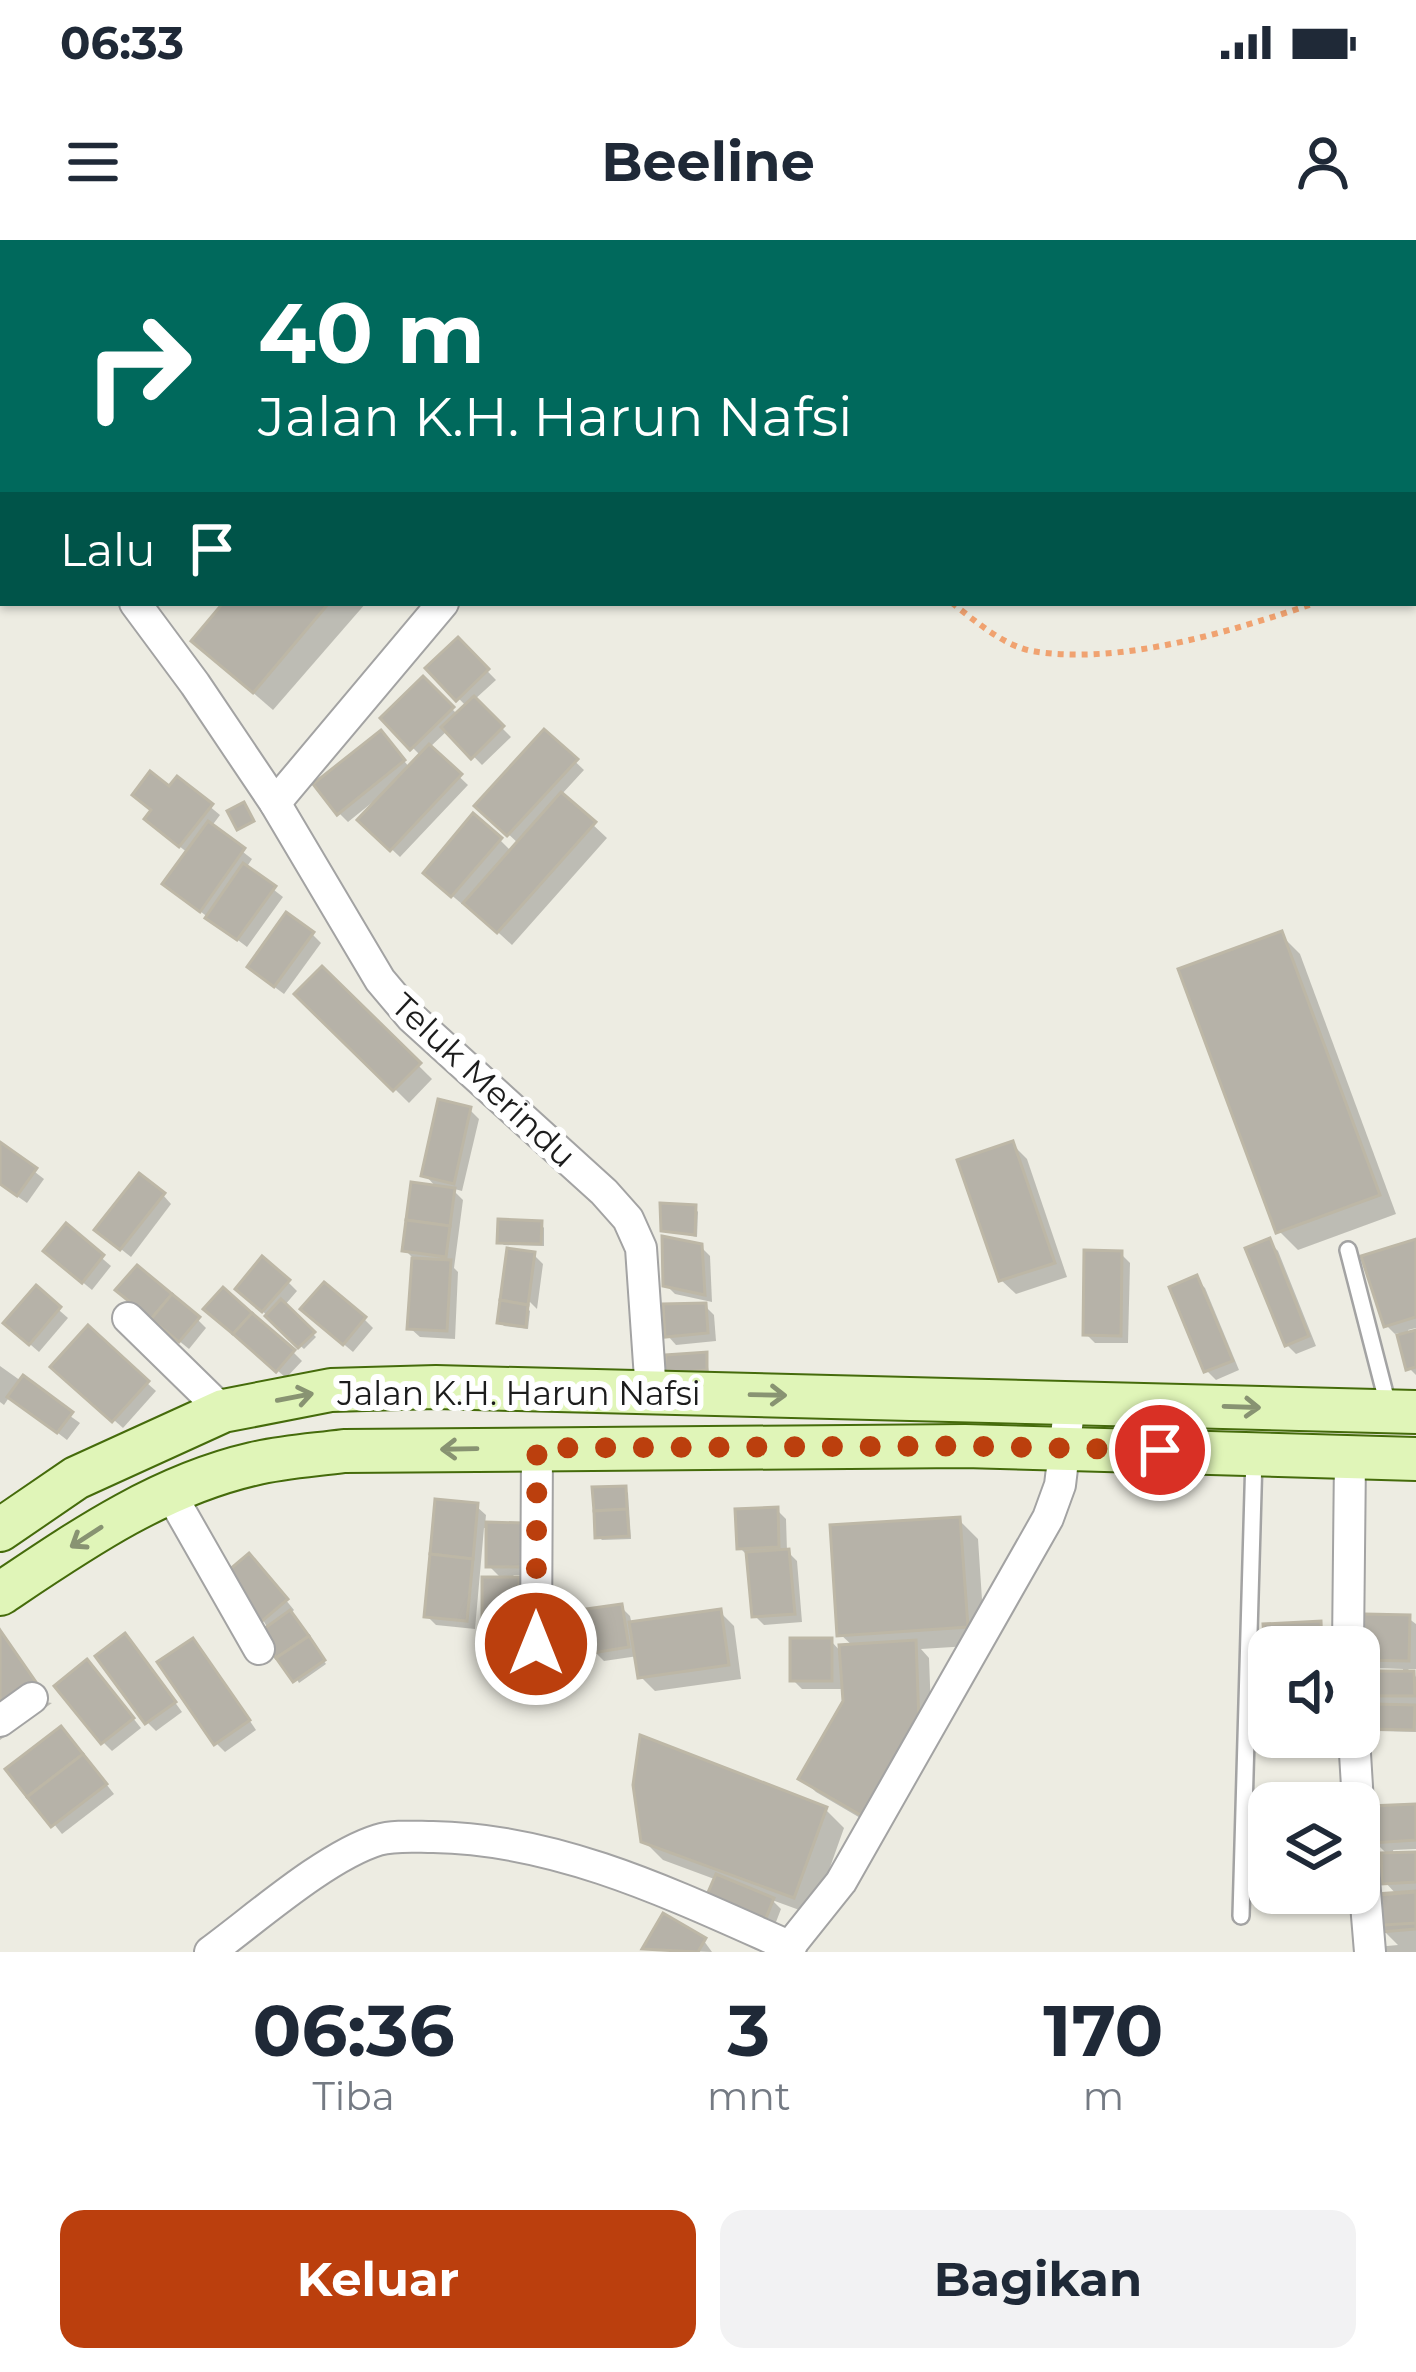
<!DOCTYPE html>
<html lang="id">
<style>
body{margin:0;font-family:Montserrat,sans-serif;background:#f2f2f3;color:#1f2937;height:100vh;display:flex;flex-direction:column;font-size:45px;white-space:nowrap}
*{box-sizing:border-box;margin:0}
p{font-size:39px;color:#747a83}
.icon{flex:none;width:66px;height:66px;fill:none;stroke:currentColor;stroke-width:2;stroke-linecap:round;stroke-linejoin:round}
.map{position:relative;height:1712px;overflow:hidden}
.details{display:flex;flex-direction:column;background:#fff;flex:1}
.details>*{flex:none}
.top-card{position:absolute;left:0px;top:0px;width:1416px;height:366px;box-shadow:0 3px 9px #0004;background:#00695c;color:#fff;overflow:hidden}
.controls{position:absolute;left:1248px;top:1386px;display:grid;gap:24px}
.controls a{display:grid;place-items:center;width:132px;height:132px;border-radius:24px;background:#fff;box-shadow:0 3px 9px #0004;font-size:60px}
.pin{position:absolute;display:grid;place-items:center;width:102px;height:102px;color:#fff;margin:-51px;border:6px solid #fff;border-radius:50%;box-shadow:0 3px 12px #0007}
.me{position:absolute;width:132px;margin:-66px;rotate:0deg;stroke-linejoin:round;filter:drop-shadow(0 0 9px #0008)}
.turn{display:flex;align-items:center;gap:42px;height:252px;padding:0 60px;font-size:54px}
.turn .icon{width:156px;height:156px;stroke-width:2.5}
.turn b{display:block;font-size:84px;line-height:102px}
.then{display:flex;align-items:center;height:114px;padding:0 60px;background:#0003;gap:24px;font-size:45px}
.eta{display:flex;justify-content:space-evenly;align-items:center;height:204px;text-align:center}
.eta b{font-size:72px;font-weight:700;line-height:84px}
.cta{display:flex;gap:24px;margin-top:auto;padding:24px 60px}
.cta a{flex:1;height:138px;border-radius:24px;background:#bb3f0d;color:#fff;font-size:48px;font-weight:700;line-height:138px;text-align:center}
.cta a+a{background:#f2f2f3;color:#1f2937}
.status{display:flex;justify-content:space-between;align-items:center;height:84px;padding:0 60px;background:#fff;direction:ltr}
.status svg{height:33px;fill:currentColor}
header{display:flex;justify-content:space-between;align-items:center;height:156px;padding:0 60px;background:#fff;font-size:54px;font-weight:700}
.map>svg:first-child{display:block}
</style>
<div class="status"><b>06:33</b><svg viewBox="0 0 49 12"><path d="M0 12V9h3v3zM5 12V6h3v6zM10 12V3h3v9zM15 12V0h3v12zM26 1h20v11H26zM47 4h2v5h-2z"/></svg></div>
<header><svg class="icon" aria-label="menu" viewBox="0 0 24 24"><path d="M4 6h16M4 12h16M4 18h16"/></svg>Beeline<svg class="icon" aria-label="person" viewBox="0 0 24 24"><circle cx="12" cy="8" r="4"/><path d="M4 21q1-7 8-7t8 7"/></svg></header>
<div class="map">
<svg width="1416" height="1712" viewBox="0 0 1416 1712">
<rect width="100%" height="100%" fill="#edece2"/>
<path fill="#f3fddb" d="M879,0H1416V73L1413,3Z"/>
<g fill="#0003">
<path d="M227,363H366L273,470L214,419Z"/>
<path d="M458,401L496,440L474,460L511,497L482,525L448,490L429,508L468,545L400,617L361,580L376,564L374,561L348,582L339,573L389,503L410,528L421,516L384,479L423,440L458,475L467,467L429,428Z"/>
<path d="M545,493L584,530L561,555L607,598L512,705L464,661L462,664L436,642L500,600L512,612L519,604L478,566Z"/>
<path d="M178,540L220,575L211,587L252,619L246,628L283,657L247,707L175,652L188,613L156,588L170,550Z"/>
<path d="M312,694L321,703L284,754L260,736Z"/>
<path d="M1281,695L1300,714L1396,974L1298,1010L1279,991Z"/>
<path d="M322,730L432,839L409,863L299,754Z"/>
<path d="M470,870L479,879L462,951L451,948L463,960L454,1028L458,1032L455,1099L420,1097L410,1088L414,1019L405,1010L438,949L425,935Z"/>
<path d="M0,905L44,939L27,963L0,944Z"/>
<path d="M1013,905L1027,919L1067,1037L1016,1054L1001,1040Z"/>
<path d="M163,955L171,964L131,1017L107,998Z"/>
<path d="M695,968L698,972L697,997L664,990Z"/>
<path d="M541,984L544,988V1006L504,1005L500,1002Z"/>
<path d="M67,988L111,1026L92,1050L56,1020Z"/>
<path d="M1269,1002L1278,1011L1316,1106L1296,1114L1287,1105Z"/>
<path d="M1416,1002V1088L1408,1090L1410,1095L1416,1093V1135L1409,1128L1399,1093L1395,1094L1386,1085Z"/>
<path d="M701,1007L710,1016L712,1062L675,1054L666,1045Z"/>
<path d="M1121,1014L1130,1023L1128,1103H1095L1086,1094Z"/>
<path d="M534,1015L543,1024L537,1069L525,1057V1066L530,1071L528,1089L504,1086L500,1082Z"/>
<path d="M1196,1039L1205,1048L1239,1130L1216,1140L1207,1131Z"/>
<path d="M288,1042L297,1051L284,1066L316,1097L304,1109L248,1058Z"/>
<path d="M36,1050L68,1078L39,1112L16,1092Z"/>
<path d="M128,1059L198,1080L206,1088L189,1109Z"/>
<path d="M705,1066L714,1075L716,1101L676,1105L668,1096Z"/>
<path d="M208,1069L293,1112L302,1121L286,1138Z"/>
<path d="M313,1078L364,1079L373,1088L353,1112Z"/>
<path d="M706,1115L709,1133L669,1137Z"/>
<path d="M0,1126L80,1183L67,1200L10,1156L4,1165L0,1162Z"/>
<path d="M63,1135L147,1143L156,1151L123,1188Z"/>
<path d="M624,1249L628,1253L631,1299L602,1300L598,1296Z"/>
<path d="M476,1266L486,1275L485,1285L522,1286L531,1335H513L527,1349L528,1405H495L485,1396L503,1340L489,1326V1288H484L475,1389L436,1385L427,1376Z"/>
<path d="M777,1270L786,1279L787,1311L797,1321L802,1382L764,1385L755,1376L749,1317L740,1308Z"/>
<path d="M959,1280L978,1299L985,1405L921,1409L929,1418L932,1498L879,1589L816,1552L802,1538L846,1462V1449H802L793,1440L831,1401L843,1414L854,1407L840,1394Z"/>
<path d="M258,1326L294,1370L290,1374L326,1424L299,1443L263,1380Z"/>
<path d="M621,1367L630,1376L632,1385L720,1372L734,1386L741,1439L655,1451L641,1437L638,1416L604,1421L595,1412Z"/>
<path d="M1408,1378L1416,1384V1429H1408L1416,1437V1464H1409L1416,1471V1492L1378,1491L1374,1487L1382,1467L1371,1455L1403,1434V1429L1375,1428L1366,1419Z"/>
<path d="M1320,1384L1329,1393L1330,1407L1268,1409L1266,1387Z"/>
<path d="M0,1394L46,1462L52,1463L0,1500Z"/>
<path d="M134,1406L182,1472L156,1491L147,1482Z"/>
<path d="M202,1410L256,1490L225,1512L216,1503Z"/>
<path d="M1269,1425V1497H1323L1294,1498V1504L1323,1503V1508L1298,1509L1291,1502L1263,1501L1254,1491Z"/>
<path d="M96,1432L141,1488L112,1511L103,1502Z"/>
<path d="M70,1498L114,1554L62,1594L10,1529Z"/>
<path d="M1416,1568V1609L1393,1610L1394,1615H1416V1712H1377L1376,1707L1398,1705L1386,1693H1380L1398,1656L1385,1642L1389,1616L1375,1602Z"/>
<path d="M825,1569L844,1588L813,1675L772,1660L781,1669L771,1695L717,1640L663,1620L644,1601Z"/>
<path d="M704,1701L712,1712L646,1709Z"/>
</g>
<g fill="#b6b2a8" stroke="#bdb7a6" stroke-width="3">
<path d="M223,363H329L253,453L191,401Z"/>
<path d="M458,397L489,429L456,461L425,428Z"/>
<path d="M423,436L454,467L410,510L380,478Z"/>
<path d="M474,456L504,486L471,519L441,487Z"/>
<path d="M544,489L578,519L507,596L474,566Z"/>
<path d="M381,490L405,520L337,575L313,544Z"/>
<path d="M429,504L462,534L390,611L357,580Z"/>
<path d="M150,531L169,546L177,536L213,564L179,607L144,579L151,570L132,555Z"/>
<path d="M561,552L596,582L497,693L463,663Z"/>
<path d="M244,562L254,581L237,590L227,571Z"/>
<path d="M473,573L502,598L451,657L423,633Z"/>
<path d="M208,581L245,608L200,672L162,644Z"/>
<path d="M243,623L276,646L237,700L205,678Z"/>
<path d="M286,672L314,692L274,747L247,727Z"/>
<path d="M1282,691L1380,955L1276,993L1178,729Z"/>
<path d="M322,726L421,823L393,851L294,754Z"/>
<path d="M438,859L471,867L454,944L421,936Z"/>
<path d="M1013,901L1055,1023L999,1041L957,920Z"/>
<path d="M0,902L37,928L17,956L0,944Z"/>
<path d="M139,933L165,953L120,1010L94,990Z"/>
<path d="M411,942L455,948L450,986L406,980Z"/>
<path d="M660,963L696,965L695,995L661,991Z"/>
<path d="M498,979L542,981L541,1004L497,1003Z"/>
<path d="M406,980L450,986L446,1017L402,1011Z"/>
<path d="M66,983L104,1015L82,1043L43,1011Z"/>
<path d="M662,996L702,1004L705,1055L663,1046Z"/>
<path d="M1270,998L1309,1096L1285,1106L1245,1008Z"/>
<path d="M1416,999V1077L1384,1087L1361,1016Z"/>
<path d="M507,1008L535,1012L528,1065L500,1060Z"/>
<path d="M1084,1010L1122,1011L1121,1096L1083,1095Z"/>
<path d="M262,1016L290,1040L262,1072L235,1049Z"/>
<path d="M412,1018L451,1020L447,1091L407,1089Z"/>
<path d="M137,1025L172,1054L151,1079L115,1050Z"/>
<path d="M1197,1035L1233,1121L1204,1132L1169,1047Z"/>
<path d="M324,1042L366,1077L343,1105L300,1069Z"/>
<path d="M36,1045L61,1067L29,1105L3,1083Z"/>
<path d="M223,1047L252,1073L233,1094L203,1069Z"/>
<path d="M172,1054L200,1077L179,1102L151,1079Z"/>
<path d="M281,1059L315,1092L298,1108L265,1076Z"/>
<path d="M500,1060L528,1065L526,1087L497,1083Z"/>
<path d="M706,1063L708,1093L665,1097L663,1064Z"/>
<path d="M252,1073L295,1110L276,1132L233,1094Z"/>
<path d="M88,1085L149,1141L112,1182L50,1127Z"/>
<path d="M1416,1090V1127L1406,1130L1397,1095Z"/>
<path d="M707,1112V1130L663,1134L666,1115Z"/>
<path d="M23,1135L73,1172L57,1193L7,1157Z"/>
<path d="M626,1246L627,1269L594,1271L592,1247Z"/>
<path d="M435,1259L478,1263L473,1319L430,1314Z"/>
<path d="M778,1267L779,1307L737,1309L735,1269Z"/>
<path d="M627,1269L629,1296L595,1298L594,1271Z"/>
<path d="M960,1277L968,1387L837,1396L830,1285Z"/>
<path d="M486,1282L523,1283L524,1327H486Z"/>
<path d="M789,1309L795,1374L752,1377L746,1312Z"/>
<path d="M249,1313L288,1359L261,1382L222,1336Z"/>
<path d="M430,1314L473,1319L467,1381L424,1377Z"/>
<path d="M482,1337H519L521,1397H482Z"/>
<path d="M622,1364L629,1407L592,1413L586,1369Z"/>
<path d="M721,1369L729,1425L638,1438L629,1382Z"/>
<path d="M290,1370L309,1396L276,1418L258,1393Z"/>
<path d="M1364,1374L1410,1375L1409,1421L1363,1420Z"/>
<path d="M1321,1381L1322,1407L1265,1410L1263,1384Z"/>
<path d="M0,1390L40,1448L0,1476Z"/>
<path d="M125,1393L176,1462L145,1484L95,1416Z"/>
<path d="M309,1396L325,1420L293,1442L276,1418Z"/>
<path d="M193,1398L250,1480L214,1505L157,1422Z"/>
<rect x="790" y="1398" width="42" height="43"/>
<path d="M916,1400L919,1483L864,1577L798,1539L843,1461L839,1405Z"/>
<path d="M87,1419L134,1478L101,1504L54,1446Z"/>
<path d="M1255,1421L1269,1422V1494L1251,1493Z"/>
<path d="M1367,1431H1414L1415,1456H1368Z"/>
<path d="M1372,1464L1415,1465L1414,1490L1371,1489Z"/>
<path d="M61,1486L83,1514L27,1557L5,1529Z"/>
<path d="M640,1495L827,1567L794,1658L641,1602L633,1545Z"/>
<path d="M83,1514L107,1544L51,1587L27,1557Z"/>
<path d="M1416,1564V1600L1372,1603L1370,1566Z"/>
<path d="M1416,1612V1642L1382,1644L1381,1613Z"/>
<path d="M716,1634L774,1658L762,1688L703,1664Z"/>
<path d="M1416,1651V1689L1381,1692L1377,1654Z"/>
<path d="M1416,1652V1683L1368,1686L1365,1656Z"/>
<path d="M663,1673L706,1698L698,1712L642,1709Z"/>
</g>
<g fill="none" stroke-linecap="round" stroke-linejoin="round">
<g stroke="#a3a3a3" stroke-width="20">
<g id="lane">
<path d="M1348,1010L1389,1169"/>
<path d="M1241,1676L1254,1216"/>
</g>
</g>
<g stroke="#a3a3a3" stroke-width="34">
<g id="street">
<path d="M0,183L3,187"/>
<path d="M135,363L195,444L275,563L380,740L412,778L604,952L628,979L641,1008L651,1153"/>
<path d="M275,563L443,363"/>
<path d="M128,1078L223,1171"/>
<path d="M170,1253L259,1409"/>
<path d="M536,1404L537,1208"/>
<path d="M1348,1407L1350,1218"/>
<path d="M0,1481L32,1458"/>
<path d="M1354,1497L1358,1563"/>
<path d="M1359,1579L1370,1712"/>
<path d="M210,1712C255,1679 326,1616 378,1600C394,1595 416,1597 433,1597C560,1599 676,1656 791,1707"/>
<path d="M785,1712L841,1642L1048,1278L1060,1245L1070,1162"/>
</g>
</g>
<g stroke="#456b0b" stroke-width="46">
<g id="secondary">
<path d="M0,1290L76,1238L223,1171L331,1150L436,1147L1416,1172"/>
<path d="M0,1354C79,1301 158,1246 253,1224C282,1217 314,1215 344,1211L965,1206L1416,1219"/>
</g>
</g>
<g stroke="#f0a270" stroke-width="6" stroke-dasharray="6 6" stroke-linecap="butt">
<path d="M0,137L3,135"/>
<path d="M1413,330L1416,329"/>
<path d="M952,363C974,380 1004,406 1032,411C1119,426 1233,391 1315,363"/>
</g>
<use href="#lane" stroke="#fff" stroke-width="15"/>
<use href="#street" stroke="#fff" stroke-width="30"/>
<use href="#secondary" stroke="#e0f5b8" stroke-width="42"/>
</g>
<defs><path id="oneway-shaft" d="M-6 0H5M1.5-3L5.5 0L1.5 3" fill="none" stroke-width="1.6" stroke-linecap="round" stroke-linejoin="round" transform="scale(3)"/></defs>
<g stroke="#889372">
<use href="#oneway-shaft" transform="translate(768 1155) rotate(1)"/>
<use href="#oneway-shaft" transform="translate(295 1157) rotate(-11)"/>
<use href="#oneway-shaft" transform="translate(1242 1167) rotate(2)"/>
<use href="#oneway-shaft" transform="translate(459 1209) rotate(179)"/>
<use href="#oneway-shaft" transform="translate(86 1297) rotate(147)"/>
</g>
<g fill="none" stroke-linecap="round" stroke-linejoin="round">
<path stroke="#bb3f0d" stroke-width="21" stroke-dasharray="0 37.8" d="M536,1404L537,1208L965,1206L1160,1210"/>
</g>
<g text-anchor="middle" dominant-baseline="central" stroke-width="12" stroke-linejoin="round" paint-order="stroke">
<g font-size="33" fill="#1c1c1c" stroke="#fff">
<text transform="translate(484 840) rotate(43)">Teluk Merindu</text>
<text x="519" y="1153">Jalan K.H. Harun Nafsi</text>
</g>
</g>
</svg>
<div class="controls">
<a><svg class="icon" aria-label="sound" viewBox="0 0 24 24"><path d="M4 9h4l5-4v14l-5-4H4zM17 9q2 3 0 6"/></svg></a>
<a><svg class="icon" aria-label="layers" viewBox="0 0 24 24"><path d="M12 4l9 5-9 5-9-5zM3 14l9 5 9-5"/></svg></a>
</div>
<div class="pin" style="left:1160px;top:1210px;background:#d93025"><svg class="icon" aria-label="arrive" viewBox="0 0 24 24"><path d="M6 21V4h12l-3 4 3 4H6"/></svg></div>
<svg class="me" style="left:536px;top:1404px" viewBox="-20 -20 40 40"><circle r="17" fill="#bb3f0d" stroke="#fff" stroke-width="3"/><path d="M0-11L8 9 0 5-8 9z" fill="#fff"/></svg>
<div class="top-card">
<div class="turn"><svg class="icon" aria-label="right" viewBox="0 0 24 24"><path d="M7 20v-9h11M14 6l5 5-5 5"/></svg><div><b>40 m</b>Jalan K.H. Harun Nafsi</div></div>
<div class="then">Lalu<svg class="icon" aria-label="arrive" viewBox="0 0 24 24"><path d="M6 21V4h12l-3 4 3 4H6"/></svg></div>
</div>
</div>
<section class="details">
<div class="eta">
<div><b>06:36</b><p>Tiba</p></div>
<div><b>3</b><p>mnt</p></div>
<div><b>170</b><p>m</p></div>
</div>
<div class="cta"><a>Keluar</a><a>Bagikan</a></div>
</section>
